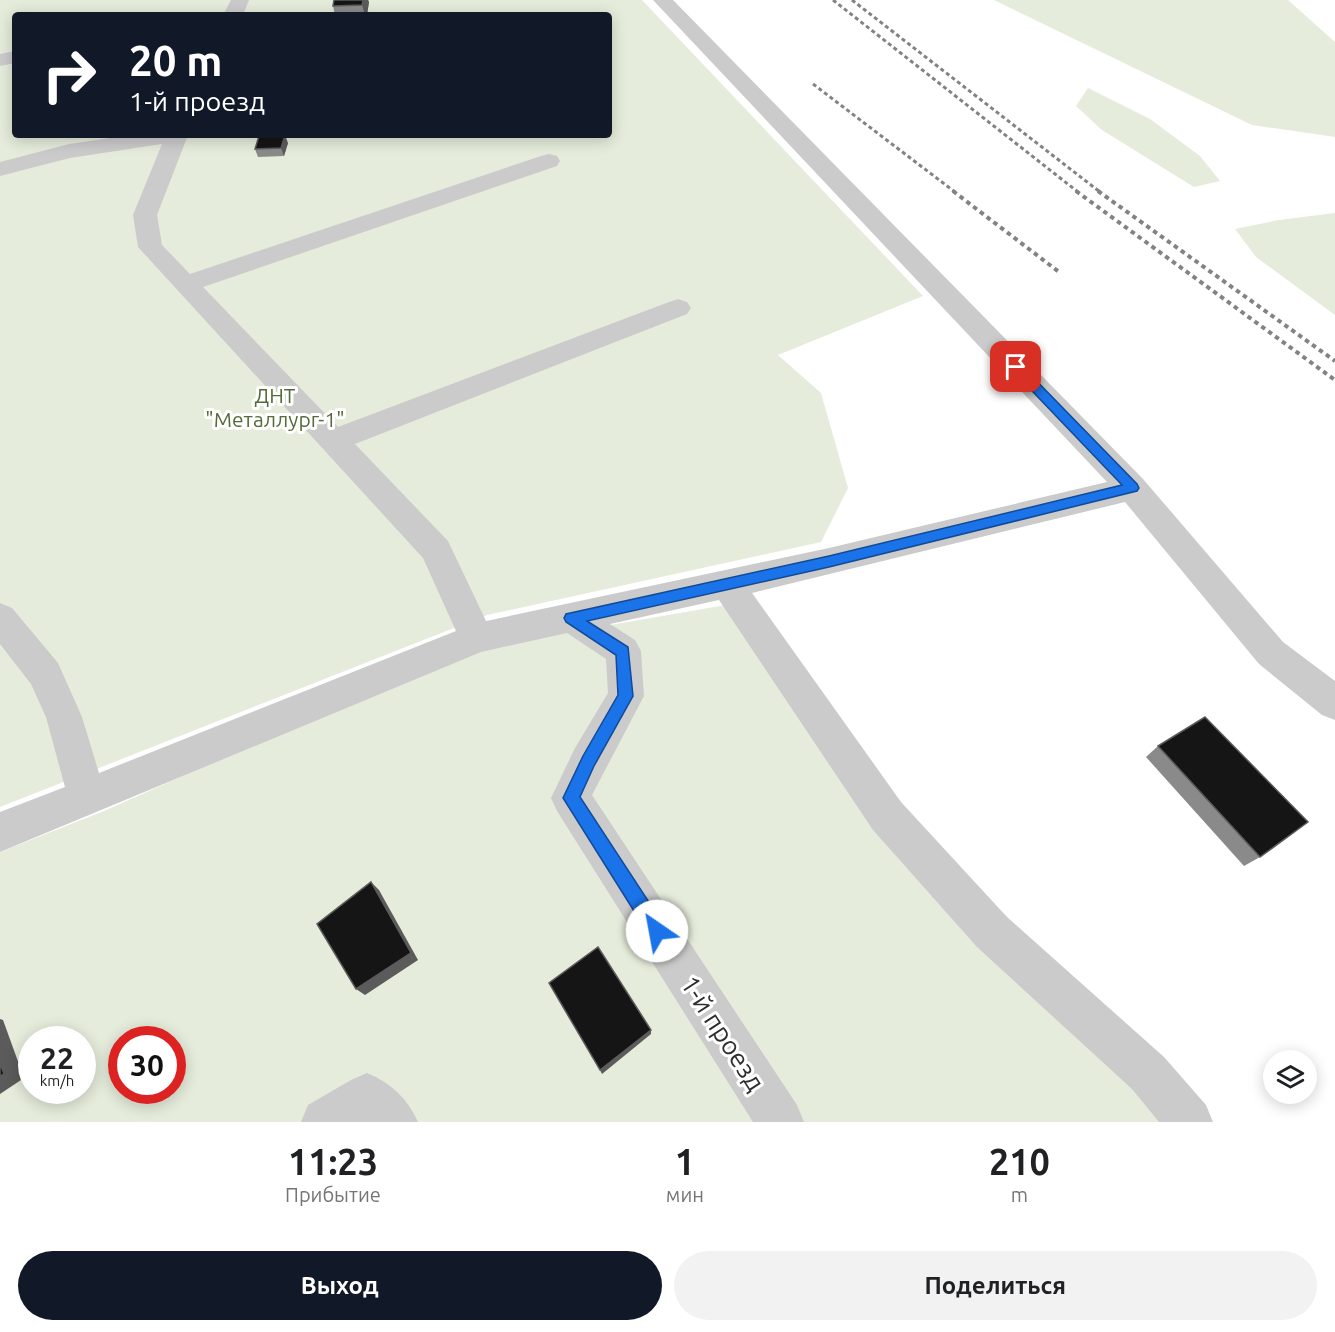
<!DOCTYPE html>
<html lang="ru">
<meta charset="utf-8">
<style>
body{margin:0;font-family:Ubuntu,sans-serif;background:#f2f2f2;color:#202124;height:100vh;display:flex;flex-direction:column;font-size:22px;white-space:nowrap}
*{box-sizing:border-box;margin:0}
p{font-size:20px;color:#757577}
.icon{flex:none;width:33px;height:33px;fill:none;stroke:currentColor;stroke-width:2;stroke-linecap:round;stroke-linejoin:round}
.map{position:relative;height:1122px;overflow:hidden}
.sheet{display:flex;flex-direction:column;background:#fff;flex:1}
.sheet>*{flex:none}
.top-card{position:absolute;left:12px;top:12px;width:600px;height:126px;border-radius:6px;box-shadow:0 3px 15px #0003;background:#111827;color:#fff;overflow:hidden}
.tools{position:absolute;left:1263px;top:1050px;display:grid;gap:12px}
.tools a{display:grid;place-items:center;width:54px;height:54px;border-radius:50%;background:#fff;box-shadow:0 3px 15px #0003;font-size:30px}
.speed{position:absolute;left:18px;top:1026px;display:flex;gap:12px;font-size:30px;font-weight:700;text-align:center}
.speed>*{display:grid;place-content:center;width:78px;height:78px;border-radius:50%;background:#fff;box-shadow:0 3px 15px #0003;line-height:1}
.speed small{font-size:15px;font-weight:400}
.speed .limit{border:9px solid #d22;background:#fff;color:#111}
.pin{position:absolute;display:grid;place-items:center;width:51px;height:51px;color:#fff;margin:-26px;border-radius:12px;box-shadow:0 3px 9px #0006}
.me{position:absolute;width:66px;margin:-33px;rotate:327deg;stroke-linejoin:round;filter:drop-shadow(0 0 4px #0008)}
.turn{display:flex;align-items:center;gap:21px;height:126px;padding:0 18px;font-size:27px}
.turn .icon{width:78px;height:78px;stroke-width:2.5}
.turn b{display:block;font-size:42px;line-height:51px}
.eta{display:flex;justify-content:space-evenly;align-items:center;height:102px;text-align:center}
.eta b{font-size:36px;font-weight:600;line-height:42px}
.primary-button{display:flex;gap:12px;margin-top:auto;padding:12px 18px}
.primary-button a{flex:1;height:69px;border-radius:36px;background:#111827;color:#fff;font-size:24px;font-weight:600;line-height:69px;text-align:center}
.primary-button a+a{background:#f2f2f2;color:#202124}
.map>svg:first-child{display:block}
</style>
<div class="map">
<svg width="1335" height="1122" viewBox="0 0 1335 1122">
<rect width="100%" height="100%" fill="#fff"/>
<g fill="#e5ecdb" fill-rule="evenodd">
<path d="M0,0H642L923,296L778,355L821,393L848,488L821,542L487,615L0,807ZM15,15H609V135H15Z"/>
<path d="M994,0H1288L1335,42V137L1252,125Z"/>
<path d="M1088,88L1150,119L1200,156L1220,181L1194,187L1102,130L1076,106Z"/>
<path d="M1335,213V315L1256,257L1235,229L1279,220Z"/>
<path d="M743,602L867,796L1174,1122H0V852L104,811L466,650ZM32,1040H82V1090H32ZM122,1040H172V1090H122Z"/>
</g>
<g fill="none" stroke-linecap="round" stroke-linejoin="round">
<g fill="#cbcbcb" fill-rule="evenodd">
<path d="M231,0H249L243,15H223Z"/>
<path d="M653,0H673L1143,479L1283,642L1335,681V720L1322,715L1259,664L1125,502L752,593L901,802L1007,917L1164,1057L1206,1105L1213,1122H1159L1132,1089L977,947L873,830L719,600L610,624L635,640L641,651L644,696L592,795L797,1105L804,1122H753L557,811L551,798L575,748L608,693L606,659L567,633L481,652L0,852V812L65,787L46,717L31,684L0,644V603L12,608L58,663L82,717L99,773L456,631L423,558L138,247L133,215L162,144L70,158L0,176V162L69,144L131,135H188L157,215L162,245L190,274L541,156L549,154L557,156L560,161L557,166L203,287L338,427L669,302L678,299L687,302L691,308L687,314L355,444L448,541L486,621L829,548L1107,482Z"/>
<path d="M15,51V63L0,66V54Z"/>
<path d="M367,1073C390,1082 408,1099 418,1122H301L308,1105L351,1080Z"/>
</g>
<g stroke="#838383" stroke-width="3" stroke-dasharray="4 3" stroke-linecap="butt">
<path d="M833,0L1078,192"/>
<path d="M852,0L1100,192"/>
<path d="M813,84L955,192"/>
</g>
<g stroke="#838383" stroke-width="4" stroke-dasharray="4.5 4" stroke-linecap="butt">
<path d="M953,191L1059,272"/>
<path d="M1076,191L1335,380"/>
<path d="M1098,191L1335,361"/>
</g>
</g>
<g fill="#8a8a8a">
<path d="M334,0H368L369,2L367,15H335L333,6Z"/>
<path d="M288,143L284,156L258,157L255,149Z"/>
<path d="M1158,746L1260,857L1244,866L1146,757Z"/>
</g>
<g fill="#5b5b5b">
<path d="M363,0H368L369,2L367,15H365L362,5Z"/>
<path d="M285,135L288,143L284,156L281,148Z"/>
<path d="M371,882L379,890L418,960L365,995L356,989Z"/>
<path d="M0,1019L3,1020L24,1078L0,1094Z"/>
<path d="M651,1030V1034L602,1074L600,1070Z"/>
</g>
<g fill="#151515" stroke="#5b5b5b" stroke-width="1.5">
<path d="M334,0H363L362,5L333,6Z"/>
<path d="M285,135L281,148L255,149L259,136Z"/>
<path d="M1205,717L1308,822L1260,857L1158,746Z"/>
<path d="M371,882L411,953L356,989L317,924Z"/>
<path d="M598,947L651,1030L600,1070L549,983Z"/>
<path d="M0,1063L4,1074L0,1076Z"/>
</g>
<path fill="#1a73e8" stroke="#114b97" stroke-width="1.5" d="M1016,363L1020,364L1137,484L1139,488L1137,491L829,567L587,621L628,647L633,696L594,766L580,797L664,925L666,931L664,938L657,940L651,938L563,798L583,756L618,695L616,655L566,622L564,618L566,614L829,556L1122,485L1012,370V364Z"/>
<g text-anchor="middle" dominant-baseline="central" stroke-width="6" stroke-linejoin="round" paint-order="stroke">
<g font-size="21" fill="#536c39" stroke="#fff">
<text x="275" y="395">ДНТ<tspan x="275" dy="24">"Металлург-1"</tspan></text>
</g>
<g font-size="26" fill="#2e2e2e" stroke="#fff">
<text transform="translate(723 1033) rotate(57)">1-й проезд</text>
</g>
</g>
</svg>
<div class="tools">
<a><svg class="icon" aria-label="layers" viewBox="0 0 24 24"><path d="M12 4l9 5-9 5-9-5zM3 14l9 5 9-5"/></svg></a>
</div>
<div class="speed"><div>22<small>km/h</small></div><div class="limit">30</div></div>
<div class="pin" style="left:1016px;top:367px;background:#d93025"><svg class="icon" aria-label="arrive" viewBox="0 0 24 24"><path d="M6 21V4h12l-3 4 3 4H6"/></svg></div>
<svg class="me" style="left:657px;top:931px" viewBox="-20 -20 40 40"><circle r="19" fill="#fff"/><path d="M0-13L10 11 0 6-10 11z" fill="#1a73e8"/></svg>
<div class="top-card">
<div class="turn"><svg class="icon" aria-label="right" viewBox="0 0 24 24"><path d="M7 20v-9h11M14 6l5 5-5 5"/></svg><div><b>20 m</b>1-й проезд</div></div>
</div>
</div>
<section class="sheet">
<div class="eta">
<div><b>11:23</b><p>Прибытие</p></div>
<div><b>1</b><p>мин</p></div>
<div><b>210</b><p>m</p></div>
</div>
<div class="primary-button"><a>Выход</a><a>Поделиться</a></div>
</section>
